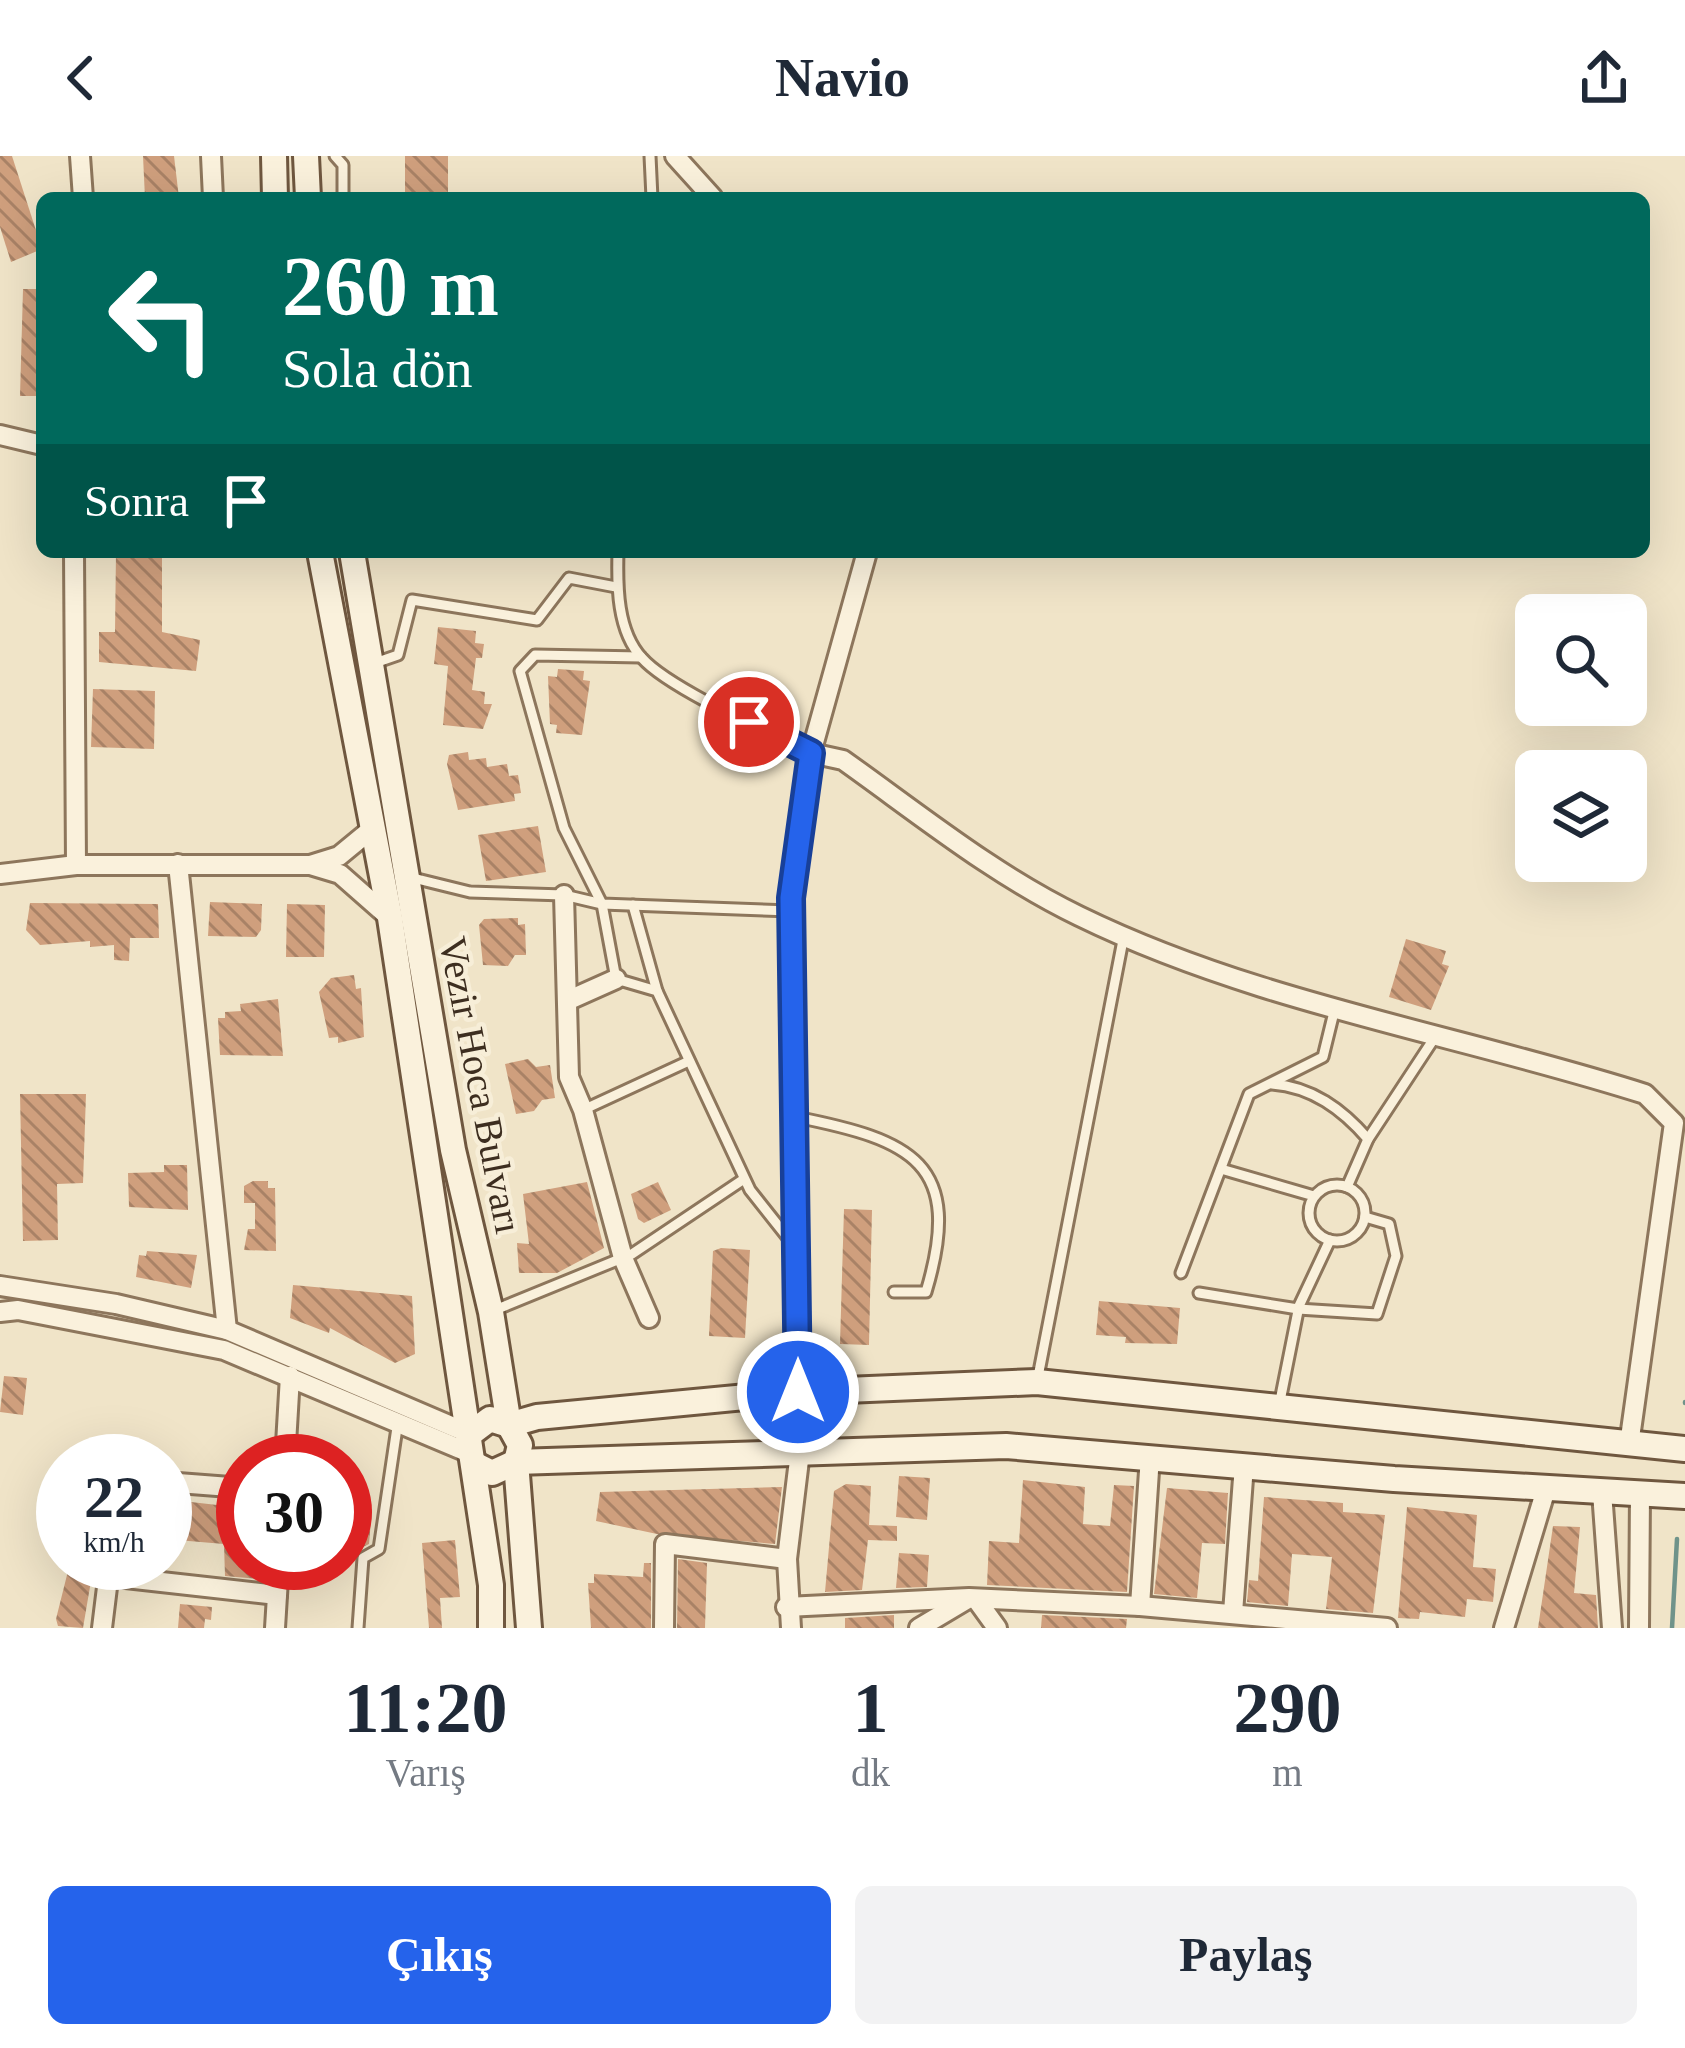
<!DOCTYPE html>
<html lang="tr">
<meta charset="utf-8">
<style>
body{margin:0;font-family:"Times New Roman",serif;background:#f2f2f3;color:#1f2937;height:100vh;display:flex;flex-direction:column;font-size:45px;white-space:nowrap}
*{box-sizing:border-box;margin:0}
p{font-size:39px;color:#747a83}
.icon{flex:none;width:66px;height:66px;fill:none;stroke:currentColor;stroke-width:2;stroke-linecap:round;stroke-linejoin:round}
.map{position:relative;height:1472px;overflow:hidden}
.panel{display:flex;flex-direction:column;background:#fff;flex:1}
.panel>*{flex:none}
.hud{position:absolute;left:36px;top:36px;width:1614px;height:366px;border-radius:18px;box-shadow:0 12px 48px #0002;background:#00695c;color:#fff;overflow:hidden}
.tools{position:absolute;left:1515px;top:438px;display:grid;gap:24px}
.tools a{display:grid;place-items:center;width:132px;height:132px;border-radius:18px;background:#fff;box-shadow:0 12px 48px #0002;font-size:60px}
.speed{position:absolute;left:36px;top:1278px;display:flex;gap:24px;font-size:60px;font-weight:700;text-align:center}
.speed>*{display:grid;place-content:center;width:156px;height:156px;border-radius:50%;background:#fff;box-shadow:0 12px 48px #0002;line-height:1}
.speed small{font-size:30px;font-weight:400}
.speed .limit{border:18px solid #d22;background:#fff;color:#111}
.pin{position:absolute;display:grid;place-items:center;width:102px;height:102px;color:#fff;margin:-51px;border:6px solid #fff;border-radius:50%;box-shadow:0 3px 12px #0007}
.me{position:absolute;width:132px;margin:-66px;rotate:0deg;stroke-linejoin:round;filter:drop-shadow(0 0 9px #0008)}
.turn{display:flex;align-items:center;gap:42px;height:252px;padding:0 48px;font-size:54px}
.turn .icon{width:156px;height:156px;stroke-width:2.5}
.turn b{display:block;font-size:84px;line-height:102px}
.then{display:flex;align-items:center;height:114px;padding:0 48px;background:#0003;gap:24px;font-size:45px}
.eta{display:flex;justify-content:space-evenly;align-items:center;height:204px;text-align:center}
.eta b{font-size:72px;font-weight:700;line-height:84px}
.primary-button{display:flex;gap:24px;margin-top:auto;padding:24px 48px}
.primary-button a{flex:1;height:138px;border-radius:18px;background:#2563eb;color:#fff;font-size:48px;font-weight:700;line-height:138px;text-align:center}
.primary-button a+a{background:#f2f2f3;color:#1f2937}
header{display:flex;justify-content:space-between;align-items:center;height:156px;padding:0 48px;background:#fff;font-size:54px;font-weight:700}
.map>svg:first-child{display:block}
</style>
<header><svg class="icon" aria-label="back" viewBox="0 0 24 24"><path d="M15 5l-7 7 7 7"/></svg>Navio<svg class="icon" aria-label="share" viewBox="0 0 24 24"><path d="M12 15V3M7 8l5-5 5 5M5 13v7h14v-7"/></svg></header>
<div class="map">
<svg width="1685" height="1472" viewBox="0 0 1685 1472">
<defs>
<pattern id="building-back-hatch" width="6" height="6" patternUnits="userSpaceOnUse" patternTransform="scale(3)"><rect width="6" height="6" fill="#cf9f7d"/><path d="M-1 5l2 2M0 0l6 6M5-1l2 2" fill="none" stroke="#a98266"/></pattern>
</defs>
<rect width="100%" height="100%" fill="#f0e4c8"/>
<g fill="none" stroke-linecap="round" stroke-linejoin="round">
<g stroke="#6f938a" stroke-width="4.5">
<path d="M1685,1247V1246"/>
<path d="M1672,1472L1677,1383"/>
</g>
</g>
<g fill="url(#building-back-hatch)">
<path d="M0,0H12L42,93L11,106L0,71Z"/>
<path d="M143,0H174L179,42H145Z"/>
<rect x="405" y="0" width="43" height="42"/>
<path d="M23,133H42V240H20Z"/>
<path d="M116,396H162V476L200,484L196,515L99,506V476H115Z"/>
<path d="M438,471L476,475L475,487L484,488L482,502H476L472,534L485,536L484,548H492L483,573L443,569L448,510L434,508Z"/>
<path d="M558,513L584,515L583,524L590,525L582,579L556,577L557,569L550,568L548,520L557,521Z"/>
<path d="M93,533L155,535L154,593L91,591Z"/>
<path d="M468,596L469,604L486,602L487,611L507,608L509,620L518,619L521,637L514,638L515,645L458,654L447,608L449,599Z"/>
<path d="M538,670L546,716L486,725L478,679Z"/>
<path d="M210,746L262,748L261,774L256,781L208,780Z"/>
<path d="M30,747L158,748L159,782H130L129,805L114,804V789L90,791V785L40,789L26,774Z"/>
<path d="M287,748L325,749L324,801H286Z"/>
<path d="M518,762V769L525,768L526,799H515L508,810L483,809L479,769L484,763Z"/>
<path d="M1406,783L1446,795L1442,808L1449,810L1431,854L1389,841Z"/>
<path d="M354,819L356,833L361,832L364,881L338,887V881L329,882L319,836L331,822Z"/>
<path d="M278,843L283,900L220,899L218,862H225V856L241,855L240,848Z"/>
<path d="M528,903L536,911L550,909L555,942L542,944L534,955L516,958L505,908Z"/>
<path d="M20,938H86L83,1027L57,1028L58,1084L23,1085Z"/>
<path d="M164,1009H187L188,1054L129,1051L128,1017L164,1016Z"/>
<path d="M253,1025H268V1032H275L276,1095L244,1094L248,1073H255V1047H244V1030Z"/>
<path d="M587,1026L604,1092L557,1117H519L517,1087L529,1088L523,1038Z"/>
<path d="M658,1026L671,1054L644,1067L638,1063L631,1038Z"/>
<path d="M844,1053L872,1054L869,1189L840,1188Z"/>
<path d="M721,1092L750,1094L745,1182L709,1180L713,1095Z"/>
<path d="M147,1095L197,1099L191,1132L136,1121L139,1099L146,1100Z"/>
<path d="M293,1129L412,1140L415,1198L395,1207L330,1172L329,1177L290,1162Z"/>
<path d="M1099,1145L1180,1152L1177,1188L1125,1187L1126,1181L1096,1179Z"/>
<path d="M4,1220L27,1222L23,1259L0,1256Z"/>
<path d="M899,1320L930,1322L927,1364L896,1361Z"/>
<path d="M1023,1324L1085,1331L1083,1368L1110,1370L1114,1329L1134,1330L1127,1436L987,1429L989,1385L1019,1387Z"/>
<path d="M846,1328L871,1330L869,1369L897,1370V1385L868,1384L862,1434L825,1436L834,1335Z"/>
<path d="M782,1331L775,1388L657,1378L596,1365L600,1336Z"/>
<path d="M1167,1332L1228,1337L1225,1388L1202,1387L1197,1442L1154,1438Z"/>
<path d="M1264,1341L1343,1347V1356L1385,1359L1373,1457L1326,1453L1332,1401L1292,1398L1288,1450L1247,1446L1249,1424L1258,1425Z"/>
<path d="M165,1343L243,1352V1407H260L259,1423L225,1420L224,1388L165,1383Z"/>
<path d="M345,1351L372,1353L369,1388L363,1391L345,1390Z"/>
<path d="M1407,1351L1477,1359L1473,1411L1496,1413L1493,1446L1467,1443L1465,1461L1420,1456L1419,1463L1398,1462Z"/>
<path d="M1553,1370L1580,1371L1574,1437L1596,1439L1598,1472H1538Z"/>
<path d="M455,1384L460,1441L440,1442L442,1472H429L422,1387Z"/>
<path d="M899,1397L929,1399L927,1431L896,1432Z"/>
<path d="M678,1403L707,1407L705,1472H677Z"/>
<path d="M70,1407H94L83,1472L58,1470L56,1463Z"/>
<path d="M644,1407H651V1472H591L588,1427H594V1418L643,1421Z"/>
<path d="M180,1448L212,1451L211,1464L205,1463L204,1472H178Z"/>
<path d="M894,1459V1472H845V1462Z"/>
<path d="M1042,1459L1127,1463L1126,1472H1041Z"/>
</g>
<g fill="none" stroke-linecap="round" stroke-linejoin="round">
<g stroke="#8d765c" stroke-width="15">
<g id="lane">
<path d="M335,0L343,9V42"/>
<path d="M650,0L652,42"/>
<path d="M618,396C617,430 617,475 642,502C668,532 772,578 811,597"/>
<path d="M641,501L535,499L520,515L564,672L602,748L616,823L657,835L750,1034L792,1087"/>
<path d="M372,508L398,499L412,444L537,464L569,422L616,431"/>
<path d="M409,721L470,736L564,739L602,748L791,755"/>
<path d="M633,749L657,835"/>
<path d="M1272,928C1312,931 1342,953 1368,983"/>
<path d="M585,953L689,905"/>
<path d="M796,961C911,984 965,1006 926,1136H894"/>
<path d="M1221,1013L1314,1040"/>
<circle cx="1337" cy="1057" r="28"/>
<path d="M1347,1031L1368,983L1437,878"/>
<path d="M1181,1117L1249,938L1323,901L1335,852"/>
<path d="M1199,1137L1298,1153L1377,1158L1396,1100L1389,1068L1365,1061"/>
<path d="M495,1154L632,1098L744,1023"/>
<path d="M1037,1226L1124,779"/>
<path d="M1279,1250L1299,1150L1330,1084"/>
<path d="M358,1472L363,1402L379,1393L398,1265"/>
</g>
</g>
<g stroke="#8d765c" stroke-width="24">
<g id="street">
<path d="M80,0L83,42"/>
<path d="M211,0L213,42"/>
<path d="M675,0L713,42"/>
<path d="M0,279L42,289"/>
<path d="M74,396L76,709"/>
<path d="M811,597L843,604C919,658 994,719 1079,760C1257,847 1457,878 1645,938L1674,967L1629,1289"/>
<path d="M178,708L227,1174"/>
<path d="M310,709L339,700L373,672"/>
<path d="M0,718L76,709H310L340,718L390,762"/>
<path d="M564,739L569,921L583,954L623,1102L649,1162"/>
<path d="M569,844L616,823"/>
<path d="M0,1130L116,1148L227,1174L470,1278"/>
<path d="M0,1156L18,1154L224,1194L467,1296"/>
<path d="M798,1236L791,742L811,597L867,396"/>
<path d="M285,1305L290,1220"/>
<path d="M165,1326L243,1332"/>
<path d="M1602,1336L1612,1472"/>
<path d="M108,1420L277,1439"/>
<path d="M976,1443L997,1472"/>
<path d="M1140,1450L1150,1300"/>
<path d="M786,1451L969,1442L1140,1450L1387,1472"/>
<path d="M1233,1457L1244,1309"/>
<path d="M102,1472L110,1407"/>
<path d="M275,1472L279,1407"/>
<path d="M664,1472L665,1388L787,1403"/>
<path d="M791,1472L787,1403L800,1296"/>
<path d="M919,1472L966,1444"/>
<path d="M1504,1472L1546,1333"/>
<path d="M1639,1472L1640,1338"/>
</g>
</g>
<g stroke="#6f573f" stroke-width="30">
<g id="secondary">
<path d="M274,0L275,42"/>
<path d="M306,0L308,42"/>
<path d="M320,396L390,762L491,1429V1472"/>
<path d="M352,396L453,994L491,1156L509,1269L520,1289L516,1306L529,1472"/>
<path d="M470,1278L490,1263L509,1269L537,1261L798,1236L1037,1226L1685,1293"/>
<path d="M474,1308L492,1317L516,1306L1006,1290L1394,1323L1685,1340"/>
</g>
</g>
<use href="#lane" stroke="#faf1dc" stroke-width="9"/>
<use href="#street" stroke="#faf1dc" stroke-width="18"/>
<use href="#secondary" stroke="#faf1dc" stroke-width="24"/>
</g>
<g fill="none" stroke-linecap="round" stroke-linejoin="round">
<g stroke="#184099" stroke-width="30">
<path id="route" d="M749,566L811,597L791,742L798,1236"/>
</g>
<use href="#route" stroke="#2563eb" stroke-width="21"/>
</g>
<g text-anchor="middle" dominant-baseline="central" stroke-width="9" stroke-linejoin="round" paint-order="stroke">
<g font-size="39" fill="#3d2e20" stroke="#f7eed8">
<text transform="translate(481 929) rotate(79)">Vezir Hoca Bulvarı</text>
</g>
</g>
</svg>
<div class="tools">
<a><svg class="icon" aria-label="search" viewBox="0 0 24 24"><circle cx="10" cy="10" r="6"/><path d="M15 15l6 6"/></svg></a>
<a><svg class="icon" aria-label="layers" viewBox="0 0 24 24"><path d="M12 4l9 5-9 5-9-5zM3 14l9 5 9-5"/></svg></a>
</div>
<div class="speed"><div>22<small>km/h</small></div><div class="limit">30</div></div>
<div class="pin" style="left:749px;top:566px;background:#d93025"><svg class="icon" aria-label="arrive" viewBox="0 0 24 24"><path d="M6 21V4h12l-3 4 3 4H6"/></svg></div>
<svg class="me" style="left:798px;top:1236px" viewBox="-20 -20 40 40"><circle r="17" fill="#2563eb" stroke="#fff" stroke-width="3"/><path d="M0-11L8 9 0 5-8 9z" fill="#fff"/></svg>
<div class="hud">
<div class="turn"><svg class="icon" aria-label="left" viewBox="0 0 24 24"><path d="M17 20v-9H6M10 6l-5 5 5 5"/></svg><div><b>260 m</b>Sola dön</div></div>
<div class="then">Sonra<svg class="icon" aria-label="arrive" viewBox="0 0 24 24"><path d="M6 21V4h12l-3 4 3 4H6"/></svg></div>
</div>
</div>
<section class="panel">
<div class="eta">
<div><b>11:20</b><p>Varış</p></div>
<div><b>1</b><p>dk</p></div>
<div><b>290</b><p>m</p></div>
</div>
<div class="primary-button"><a>Çıkış</a><a>Paylaş</a></div>
</section>
